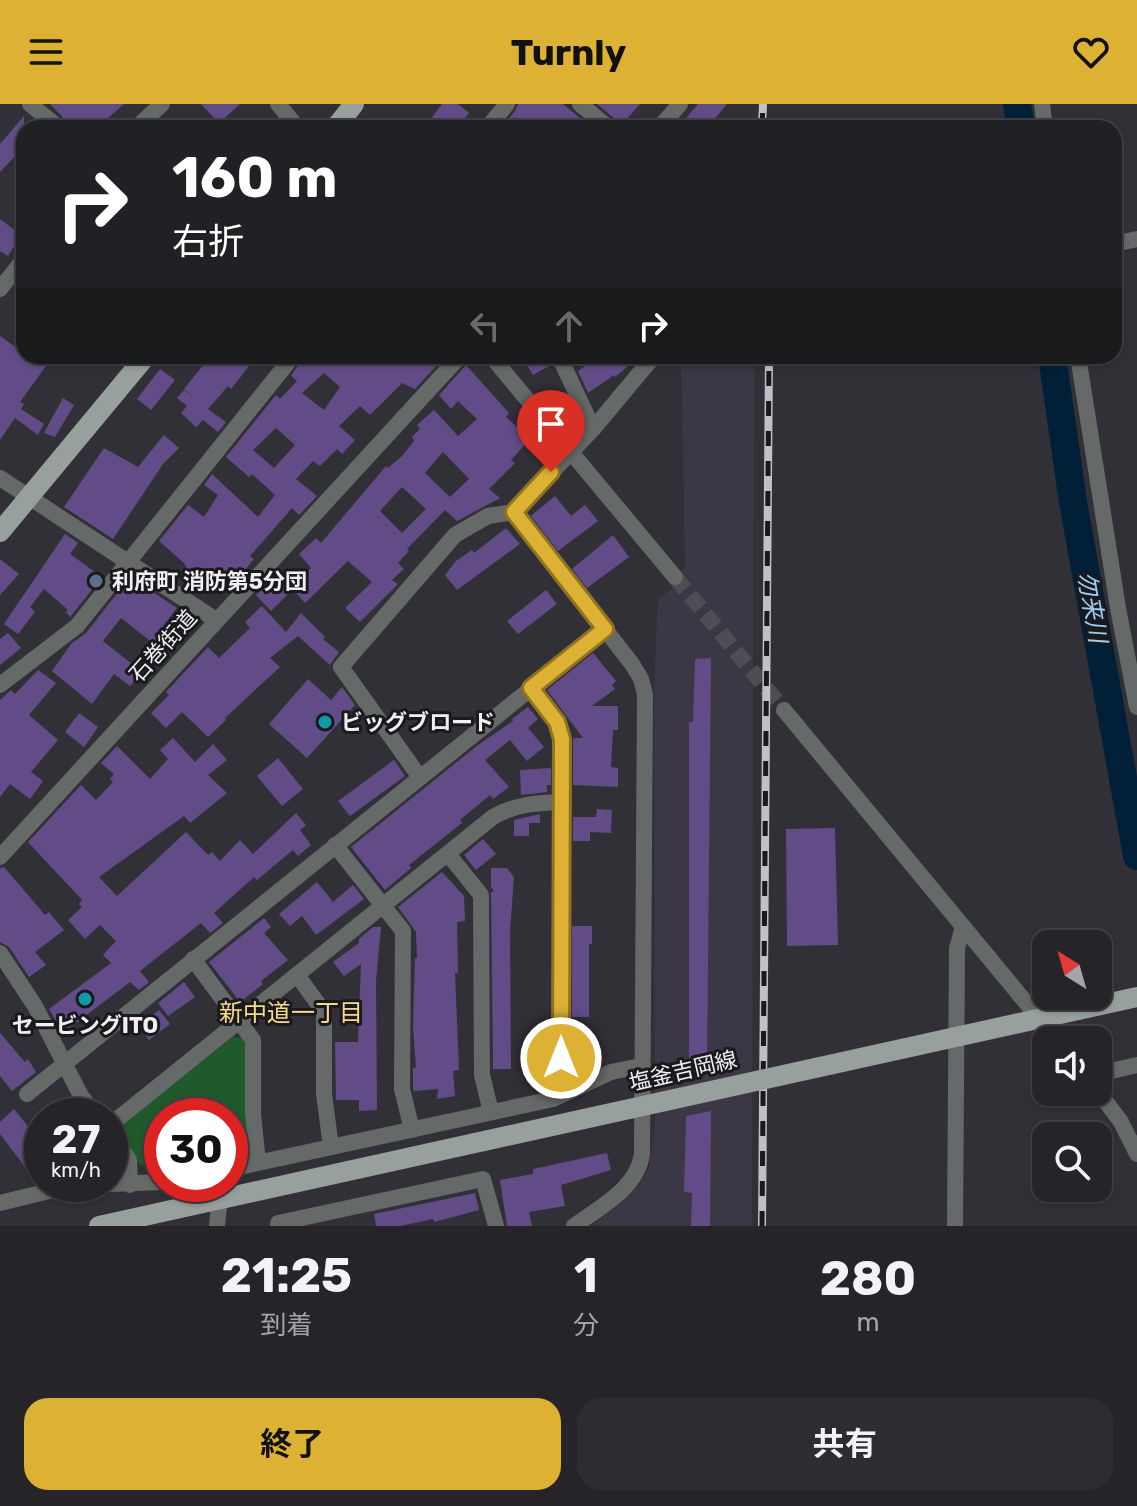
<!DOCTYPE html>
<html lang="ja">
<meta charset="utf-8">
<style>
body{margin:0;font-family:Rubik,"Noto Sans JP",sans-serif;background:#2e2c31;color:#f1f3f6;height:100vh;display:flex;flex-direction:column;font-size:30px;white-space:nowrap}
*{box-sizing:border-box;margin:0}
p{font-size:26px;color:#a4a4a8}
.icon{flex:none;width:44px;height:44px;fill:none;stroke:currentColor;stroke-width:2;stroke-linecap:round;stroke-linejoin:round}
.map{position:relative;height:1122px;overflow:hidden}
.drawer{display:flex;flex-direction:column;background:#262429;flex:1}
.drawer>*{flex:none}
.guide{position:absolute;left:16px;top:16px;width:1106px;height:244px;border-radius:24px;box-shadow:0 2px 6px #0004,0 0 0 2px #424146;background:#202124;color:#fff;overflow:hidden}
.needle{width:52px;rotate:323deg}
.fabs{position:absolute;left:1032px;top:826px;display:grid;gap:16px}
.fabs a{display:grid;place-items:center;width:80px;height:80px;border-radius:16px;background:#262429;box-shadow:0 2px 6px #0004,0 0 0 2px #424146;font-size:40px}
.speed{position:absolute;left:24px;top:994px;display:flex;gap:16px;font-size:40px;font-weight:700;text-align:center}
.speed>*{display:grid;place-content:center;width:104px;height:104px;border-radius:50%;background:#262429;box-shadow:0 2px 6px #0004,0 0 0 2px #424146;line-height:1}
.speed small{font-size:20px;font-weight:400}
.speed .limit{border:12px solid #d22;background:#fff;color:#111}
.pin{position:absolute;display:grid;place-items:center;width:68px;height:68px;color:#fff;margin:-82px -34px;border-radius:50% 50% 50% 0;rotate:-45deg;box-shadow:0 0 8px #0007}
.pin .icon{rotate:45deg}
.me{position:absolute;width:88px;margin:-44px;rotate:0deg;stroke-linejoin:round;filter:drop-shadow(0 0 6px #0008)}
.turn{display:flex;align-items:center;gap:28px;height:168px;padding:0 24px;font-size:36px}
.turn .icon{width:104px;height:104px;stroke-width:2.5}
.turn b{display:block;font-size:56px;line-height:68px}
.lanes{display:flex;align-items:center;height:76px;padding:0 24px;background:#0003;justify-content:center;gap:40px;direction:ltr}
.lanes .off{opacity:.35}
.eta{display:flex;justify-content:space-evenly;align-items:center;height:136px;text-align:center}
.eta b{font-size:48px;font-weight:700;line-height:56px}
.action{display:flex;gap:16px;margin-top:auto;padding:16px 24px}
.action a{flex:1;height:92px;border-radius:24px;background:#ddb133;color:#111;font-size:32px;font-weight:700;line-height:92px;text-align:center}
.action a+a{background:#2e2c31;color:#f1f3f6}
header{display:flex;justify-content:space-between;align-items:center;height:104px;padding:0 24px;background:#ddb133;color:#111;font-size:36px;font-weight:700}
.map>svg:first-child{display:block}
</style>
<header><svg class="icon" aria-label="menu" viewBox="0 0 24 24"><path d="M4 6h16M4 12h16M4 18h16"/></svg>Turnly<svg class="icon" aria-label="heart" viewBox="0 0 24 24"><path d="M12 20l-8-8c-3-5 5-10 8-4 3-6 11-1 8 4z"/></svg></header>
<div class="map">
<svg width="1137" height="1122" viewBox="0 0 1137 1122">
<rect width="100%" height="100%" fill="#323037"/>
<path fill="#3b3744" d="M681,252H754L752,1122H591L626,1096L641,1079L649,1062L655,1023L654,581L658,494L671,486L685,462Z"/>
<path fill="#20592c" d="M233,933L243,934L246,940L245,1013L248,1032L240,1041L230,1044V1012H162V1058L143,1062C130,1054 121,1036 123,1020Z"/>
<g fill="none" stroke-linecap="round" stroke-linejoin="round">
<g stroke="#012037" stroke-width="28">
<path d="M1017,0L1021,24"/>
<path d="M1052,252L1073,398L1137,752"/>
</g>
</g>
<g fill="#624c88" fill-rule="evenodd">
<path d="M50,0H124L97,24H73Z"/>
<path d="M201,0H240L219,19Z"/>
<path d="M442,0H458L469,9L457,24H424Z"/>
<path d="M518,0H563L592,24H537L530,18L525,24H501L515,7Z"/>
<path d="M597,0H640L620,23L616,16Z"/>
<path d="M698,0H727L707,24H678Z"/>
<path d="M24,12V43L0,68V40Z"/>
<path d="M0,115L21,131L8,152L0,147Z"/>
<path d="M0,232L24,249V252H31L46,262L20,298L24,300L21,305L44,320L38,331L15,314L0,336Z"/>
<path d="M194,252H257L231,285L228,282L208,305L226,318L218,328L203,316L196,323L181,309L187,302L177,294L184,286L195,294L184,285L204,260Z"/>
<path d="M304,252H445L415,285L402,279L370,311L360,302L339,322L355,336L342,350L337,345L320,362L313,357L296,375L317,392L299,411L292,404L250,452L254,455L227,488L201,466L192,477L182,468L186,463L184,459L159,437L188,401L204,413L218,391L204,381L212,370L258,413L275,391L252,370L249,373L226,353L276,291L280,295L297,277L291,272ZM324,269L340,283L324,306L302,289ZM276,324L295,341L274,364L253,346Z"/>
<path d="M521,252H548L551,261L533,271Z"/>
<path d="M599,252H640L615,273L614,271L588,289L578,267Z"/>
<path d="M466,261L509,309L506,313L530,335L511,356L515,359L489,385L500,394L457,417L445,406L407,445L409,447L398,459L404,465L392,476L398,480L360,518L345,504L372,478L348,457L305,499L292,484L311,464L299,450L316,434L321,439L386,362L388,364L402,352L414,337L412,333L420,325L417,321L434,306L458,332L477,315L458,297L451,305L439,291ZM443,348L469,375L450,393L425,369ZM402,383L426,405L402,429L380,407Z"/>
<path d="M160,265L175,276L151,306L137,295Z"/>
<path d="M63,294L74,301L55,333L44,329Z"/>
<path d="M164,331L179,344L163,360L113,435L64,403L104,344L138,363Z"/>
<path d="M555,392L571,412L585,401L598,417L558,447L531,412Z"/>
<path d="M506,424L520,440L457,486L445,471L456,457L472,446L474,449Z"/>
<path d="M65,430L78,439L70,450L102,473L70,513L66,508L68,506L44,485L30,503L35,508L18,530L4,520Z"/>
<path d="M613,431L629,453L587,484L572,465Z"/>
<path d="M0,455L19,470L0,491Z"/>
<path d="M275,472L290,488L271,507L256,491Z"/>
<path d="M130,473L177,504L163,522L171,527L158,543L121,514L103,537L142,568L130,582L114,570L92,600L52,567L71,540L86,529Z"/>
<path d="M546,486L557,500L518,530L507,517Z"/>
<path d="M262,502L286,528L301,509L325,533L323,535L339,548L330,561L298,532L270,554L280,563L225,614L226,616L208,633L182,608L166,624L151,609L169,591L166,588L208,543L219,554L250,524L245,518Z"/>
<path d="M8,529L21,544L0,561V535Z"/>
<path d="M593,549L616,577L612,581L615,585L592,602H618V626H613L611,663L618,664V683L573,681V634H583L547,586Z"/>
<path d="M711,554L707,963H689V618H693L695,555Z"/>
<path d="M38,566L56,579L29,611L58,636L31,668L43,677L30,695L10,680L0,693V596L11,586L15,590Z"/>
<path d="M308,575L331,596L342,583L355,601L307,654L269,620Z"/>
<path d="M528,603L538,615L528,624L544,643L527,657L510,636L485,656L509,683L493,695L490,691L460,716L462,719L409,761L411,764L385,786L351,743L478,641L513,617L512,615Z"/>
<path d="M79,609L98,623L84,643L65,628Z"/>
<path d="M173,634L195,658L213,640L227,656L208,671L227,689L190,719L184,712L99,773L117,792L186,728L208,751L212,748L220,757L240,736L253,750L296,709L306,721L300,726L311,741L298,752L293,746L257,776L254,773L214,809L223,819L210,829L201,819L140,867L149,878L139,886L130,878L63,929L49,905L111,859L103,851L116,837L100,821L85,835L68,816L82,803L79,800L82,796L28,738L81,681L96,696L113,678L110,675L114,670L101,659L117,642L150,675L168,655L160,646Z"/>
<path d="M278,654L303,685L282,702L257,672Z"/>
<path d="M394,656L405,672L350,712L338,697Z"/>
<path d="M551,664V681H547V688L521,691L520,666Z"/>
<path d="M597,705L612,706L611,729L590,728V737H573V713H596Z"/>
<path d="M540,710V719H529V732H514V716Z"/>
<path d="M835,724L838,841L787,842L786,725Z"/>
<path d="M483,735L496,750L476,766L464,751Z"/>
<path d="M4,763L45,811L49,808L64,826L35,848L46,861L29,873L9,843L0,838V764Z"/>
<path d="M491,764H507L514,773L510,827L511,965H493L491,788L494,787L491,783Z"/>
<path d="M442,768L464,792L465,817L457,818L458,869H455L459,966L453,967L455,992L437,995L438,985L414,987L413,984V964H416L413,923L415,854H417L416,828L398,803Z"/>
<path d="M317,778L333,798L353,781L364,795L316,831L302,812L290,822L279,810Z"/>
<path d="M264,814L271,823L264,829L288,856L261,877L263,880L240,898L209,858Z"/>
<path d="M572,822H592V840H589V913H572Z"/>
<path d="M373,823H381L376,877L377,1006L359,1007V996H336L335,938H358L361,860L344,872L333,858L359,839V835Z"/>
<path d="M184,878L195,893L168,912L158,899Z"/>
<path d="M159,906L170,920L149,936L139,922Z"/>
<path d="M0,929L25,958L28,955L36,968L12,987L0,972Z"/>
<path d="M14,1005L35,1031L42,1024V1056L28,1067L0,1030V1018Z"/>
<path d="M711,1007L710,1122H691L692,1089L684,1088L686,1012Z"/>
<path d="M607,1049L611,1066L561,1081L565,1102L529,1108L532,1122H507L500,1076L533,1070V1065Z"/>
<path d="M475,1089L479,1106L434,1118L433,1115L400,1122H376L374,1110Z"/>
</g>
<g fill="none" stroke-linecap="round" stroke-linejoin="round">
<path stroke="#4f4d53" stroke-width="16" stroke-dasharray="16 8" stroke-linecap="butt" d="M675,473L784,606"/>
<g stroke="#656968" stroke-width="16">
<path d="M30,0L59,24"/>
<path d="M278,0L298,24"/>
<path d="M580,0L609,24"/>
<path d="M1042,0L1045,24"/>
<path d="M136,24L162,0"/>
<path d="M487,24L507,0"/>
<path d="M659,24L680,0"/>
<path d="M1114,140L1137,135"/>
<path d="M0,185L24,155"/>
<path d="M491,252L675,473"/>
<path d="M559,252L593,325"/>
<path d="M1078,252L1118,504L1137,603"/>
<path d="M0,374L216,516"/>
<path d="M514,408L632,560L641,575L645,590L642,1050C637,1085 600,1103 574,1122"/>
<path d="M0,581L77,522L293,252"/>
<path d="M531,584L557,618L562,635L561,954L572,986"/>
<path d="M784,606L1057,936"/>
<path d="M419,672L341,563L455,431L488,412L514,408L593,325L654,252"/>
<path d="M335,741L403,827L402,985L412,1026"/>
<path d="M448,750L481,791L482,971L491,1008"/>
<path d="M0,753L460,252"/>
<path d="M0,849L35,902L81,992L97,1012"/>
<path d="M193,855L253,936V1010L258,1058"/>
<path d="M297,871L324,908V990L331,1043"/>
<path d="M1098,970L1137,961"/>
<path d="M1098,987L1121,1018L1137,1050"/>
<path d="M27,990L605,525"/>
<path d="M110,1021L493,713C516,700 536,699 562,698"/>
<path d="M110,1028L129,1056L130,1081"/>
<path d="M230,1065L553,995L611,968L641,962"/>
<path d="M110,1080L162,1078"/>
<path d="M0,1099L65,1083L89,1080"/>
<path d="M217,1122L221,1080"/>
<path d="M278,1122V1119L483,1075L496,1122"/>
<path d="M955,1122L957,844L963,823"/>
</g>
<g stroke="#98a09d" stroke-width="20">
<path d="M335,24L354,0"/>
<path d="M0,428L146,252"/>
</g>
<g stroke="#c2c0c5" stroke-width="8">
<g id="rail">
<path d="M762,24L763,0"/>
<path d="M762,1122L769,252"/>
</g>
</g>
<use href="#rail" stroke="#1a191c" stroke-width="5" stroke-dasharray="15" stroke-linecap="butt"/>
<path stroke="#98a09d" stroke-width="20" d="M99,1122L1137,893"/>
</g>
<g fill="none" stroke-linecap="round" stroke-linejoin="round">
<g stroke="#907321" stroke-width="20">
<path id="route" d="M551,368L514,408L605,525L531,584L557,618L562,635L561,954"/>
</g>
<use href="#route" stroke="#ddb133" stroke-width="14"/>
</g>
<circle fill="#5c6f8a" stroke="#1a191c" stroke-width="3" cx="96" cy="477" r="8"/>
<g fill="#0f9aa8" stroke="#1a191c" stroke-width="3">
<circle cx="325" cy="618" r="8"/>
<circle cx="85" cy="895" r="8"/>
</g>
<g text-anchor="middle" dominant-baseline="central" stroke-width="6" stroke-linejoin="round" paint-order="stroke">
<g font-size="22" font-weight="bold" fill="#f1eff4" stroke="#1a191c" text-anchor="start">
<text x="112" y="477">利府町 消防第5分団</text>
<text x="341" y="618">ビッグブロード</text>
<text x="85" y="921" text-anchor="middle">セービングITO</text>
</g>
<g font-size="22" fill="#f1eff4" stroke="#1a191c">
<text transform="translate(163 542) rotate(-48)">石巻街道</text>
<text transform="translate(683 967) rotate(-13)">塩釜吉岡線</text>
</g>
<g font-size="24" font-style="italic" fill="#9ecdf6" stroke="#1a191c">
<text transform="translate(1092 503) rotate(80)">勿来川</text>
</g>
<g font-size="24" fill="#f7d98e" stroke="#1a191c">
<text x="291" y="909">新中道一丁目</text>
</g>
</g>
</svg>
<div class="fabs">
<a><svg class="needle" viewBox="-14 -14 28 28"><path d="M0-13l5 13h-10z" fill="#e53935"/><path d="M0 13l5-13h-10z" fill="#a4a4a8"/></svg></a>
<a><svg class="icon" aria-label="sound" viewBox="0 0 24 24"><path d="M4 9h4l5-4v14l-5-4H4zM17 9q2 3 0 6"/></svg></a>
<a><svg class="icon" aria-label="search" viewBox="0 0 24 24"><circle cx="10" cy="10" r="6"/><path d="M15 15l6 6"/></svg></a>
</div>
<div class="speed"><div>27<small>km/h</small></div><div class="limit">30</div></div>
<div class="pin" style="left:551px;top:368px;background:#d93025"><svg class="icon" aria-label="arrive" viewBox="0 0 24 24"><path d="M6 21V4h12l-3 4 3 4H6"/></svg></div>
<svg class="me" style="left:561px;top:954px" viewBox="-20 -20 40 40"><circle r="17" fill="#ddb133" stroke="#fff" stroke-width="3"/><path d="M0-11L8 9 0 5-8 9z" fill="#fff"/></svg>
<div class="guide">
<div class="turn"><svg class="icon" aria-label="right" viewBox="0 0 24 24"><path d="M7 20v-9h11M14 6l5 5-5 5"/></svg><div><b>160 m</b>右折</div></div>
<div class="lanes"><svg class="icon off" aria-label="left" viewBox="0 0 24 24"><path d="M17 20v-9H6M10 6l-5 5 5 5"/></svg><svg class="icon off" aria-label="ahead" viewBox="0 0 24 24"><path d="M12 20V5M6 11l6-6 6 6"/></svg><svg class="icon" aria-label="right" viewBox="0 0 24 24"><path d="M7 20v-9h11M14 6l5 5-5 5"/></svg></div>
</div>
</div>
<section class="drawer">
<div class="eta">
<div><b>21:25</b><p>到着</p></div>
<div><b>1</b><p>分</p></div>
<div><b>280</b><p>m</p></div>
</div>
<div class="action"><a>終了</a><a>共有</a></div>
</section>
